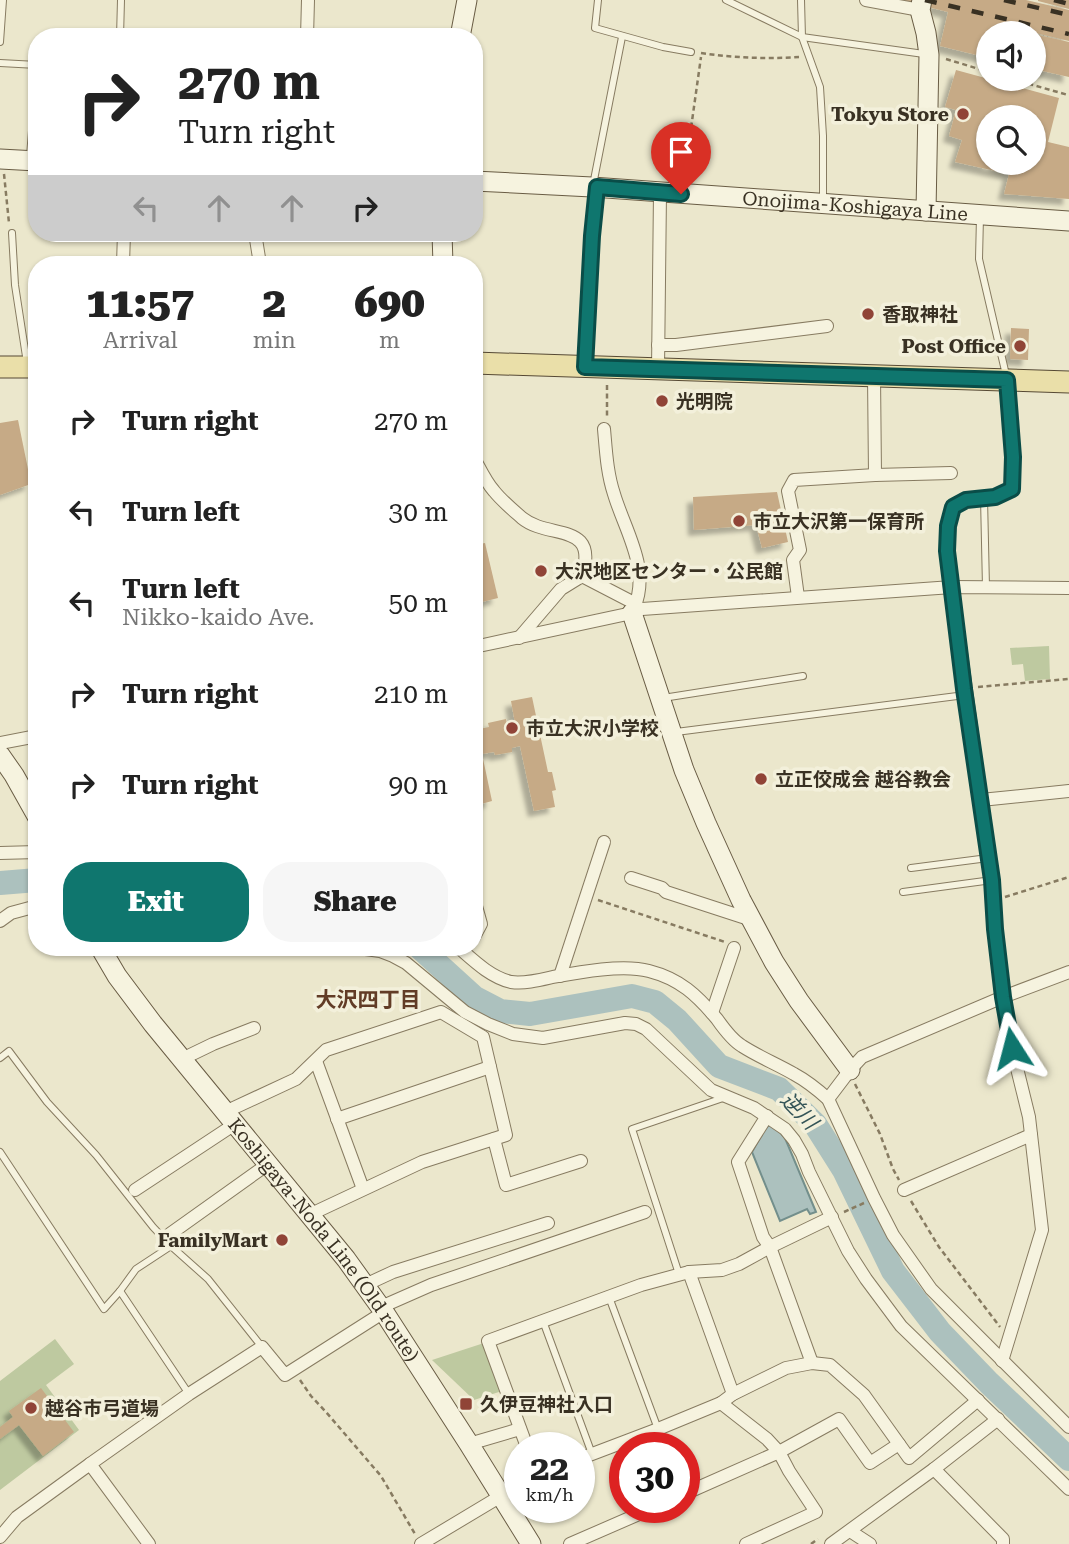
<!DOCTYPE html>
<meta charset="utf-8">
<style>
body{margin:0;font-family:"Roboto Serif","Noto Sans JP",serif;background:#f6f6f6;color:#222;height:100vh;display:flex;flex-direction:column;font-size:26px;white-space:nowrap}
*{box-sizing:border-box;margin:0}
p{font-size:23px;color:#767676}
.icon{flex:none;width:38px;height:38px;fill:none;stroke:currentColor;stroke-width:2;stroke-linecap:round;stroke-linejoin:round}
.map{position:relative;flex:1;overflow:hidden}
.details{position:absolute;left:28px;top:256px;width:455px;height:700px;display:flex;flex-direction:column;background:#fff;border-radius:28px;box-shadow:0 2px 5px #0004}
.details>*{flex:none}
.banner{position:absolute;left:28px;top:28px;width:455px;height:214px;border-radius:28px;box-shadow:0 2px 5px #0004;background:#fff;color:#222;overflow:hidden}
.tools{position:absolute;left:976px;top:21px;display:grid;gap:14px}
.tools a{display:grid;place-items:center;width:70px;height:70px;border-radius:50%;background:#fff;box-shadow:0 2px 5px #0004;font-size:35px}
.speed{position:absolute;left:504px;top:1432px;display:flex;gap:14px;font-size:35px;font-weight:700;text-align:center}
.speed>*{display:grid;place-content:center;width:91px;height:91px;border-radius:50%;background:#fff;box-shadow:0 2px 5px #0004;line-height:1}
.speed small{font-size:18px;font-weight:400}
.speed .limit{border:10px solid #d22;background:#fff;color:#111}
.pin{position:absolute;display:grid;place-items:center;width:60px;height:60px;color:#fff;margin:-72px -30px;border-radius:50% 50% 50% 0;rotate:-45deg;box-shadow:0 0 7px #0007}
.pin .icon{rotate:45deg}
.me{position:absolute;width:77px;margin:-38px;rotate:351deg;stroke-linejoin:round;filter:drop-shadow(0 0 5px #0008)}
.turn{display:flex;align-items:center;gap:24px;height:147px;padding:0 35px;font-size:32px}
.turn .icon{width:91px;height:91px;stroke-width:2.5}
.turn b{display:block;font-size:49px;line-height:60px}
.lanes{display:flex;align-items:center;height:66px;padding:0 35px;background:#0003;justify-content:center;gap:35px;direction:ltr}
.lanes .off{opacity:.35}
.eta{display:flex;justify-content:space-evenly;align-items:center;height:119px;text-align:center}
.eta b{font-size:42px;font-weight:800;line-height:49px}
.button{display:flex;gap:14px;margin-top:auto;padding:14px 35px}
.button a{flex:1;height:80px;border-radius:28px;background:#0f766e;color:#fff;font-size:28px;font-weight:800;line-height:80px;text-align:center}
.button a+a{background:#f6f6f6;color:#222}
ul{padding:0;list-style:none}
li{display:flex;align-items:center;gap:21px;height:91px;padding:0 35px}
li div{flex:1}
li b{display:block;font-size:26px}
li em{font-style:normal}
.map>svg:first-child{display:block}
</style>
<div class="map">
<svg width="1069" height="1544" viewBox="0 0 1069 1544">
<defs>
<filter id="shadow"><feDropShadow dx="-6" dy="6" stdDeviation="2" flood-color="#0004"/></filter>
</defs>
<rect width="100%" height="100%" fill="#ebe7cc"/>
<g fill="#bec9a0">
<path d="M1049,646L1050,679L1025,681L1023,664L1012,665L1010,648Z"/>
<path d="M55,1339L74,1364L46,1385L79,1430L0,1490V1381Z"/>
<path d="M484,1343L502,1391L474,1400L432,1360Z"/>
</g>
<path fill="#acc1be" stroke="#738f8c" stroke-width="2" d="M770,1125L780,1132L785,1138L816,1212L810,1214L807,1209L780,1221L752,1152L765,1128Z"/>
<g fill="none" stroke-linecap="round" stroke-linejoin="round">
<g stroke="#acc1be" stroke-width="24">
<path d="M0,883L37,880"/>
<path d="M419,947L475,998L500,1011L530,1014L632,996L655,1002L677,1020L719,1066L779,1089L815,1124L844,1170L893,1271L940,1332L989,1383L1069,1459"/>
</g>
</g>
<g fill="#c6aa86" fill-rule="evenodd" filter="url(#shadow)">
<path d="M900,0H1026L1069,10V41L1023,30L1028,33H989V58L940,46L948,12Z"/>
<path d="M1038,0H1069V9L1038,1Z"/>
<path d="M1034,34L1069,42V77L1034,69Z"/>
<path d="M956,70L1059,98L1048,142L1069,147V199L1004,194L1009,174L955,162L962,140L949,136L956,110L945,107ZM989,117H1034V163H989Z"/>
<path d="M1011,328L1029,329L1028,360L1010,359Z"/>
<path d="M18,420L31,484L0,495V423Z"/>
<path d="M777,492L788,542L762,548L756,525L694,530L693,497Z"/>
<path d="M485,543L498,598L474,604V545Z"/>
<path d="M532,697L548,772H552L556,790L552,791L555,807L534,811L520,746L512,748V752L495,755L494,752L482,754L492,801L474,806V730L489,727L488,723L506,719L507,725L515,723L511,701Z"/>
<path d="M41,1388L74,1432L43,1456L19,1425L0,1439V1427L13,1417L9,1411Z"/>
</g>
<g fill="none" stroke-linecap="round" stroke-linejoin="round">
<g stroke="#877b61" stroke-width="8">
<g id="lane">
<path d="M598,0L595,28L663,47L691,52"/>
<path d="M726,0L802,37L924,54"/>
<path d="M801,0L802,37L820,87L823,136V202"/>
<path d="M120,37L121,0"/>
<path d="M0,42L3,0"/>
<path d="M0,63L37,65"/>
<path d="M30,156L37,67"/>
<path d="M593,185L622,37"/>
<path d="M980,217L979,259L1006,375"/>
<path d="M12,233L15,285L27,363"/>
<path d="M585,364L592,236L596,189"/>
<path d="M984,498L986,587"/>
<path d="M663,698L803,676"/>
<path d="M676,732L965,695"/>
<path d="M911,868L988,858"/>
<path d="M903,892L992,880"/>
<path d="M0,1058L9,1051L47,1102L96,1155L153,1227L171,1246L208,1279L262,1347"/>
<path d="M0,1152L104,1309L120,1291L136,1269L171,1246"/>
<path d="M679,1274L632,1129L723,1098"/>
<path d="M120,1291L189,1394"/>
<path d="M609,1297L658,1429"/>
<path d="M543,1321L592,1454"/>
</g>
</g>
<g stroke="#877b61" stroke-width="14">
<g id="street">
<path d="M866,0L920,10"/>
<path d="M307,37L308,0"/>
<path d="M255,233L260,264"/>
<path d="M123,264L124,233"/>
<path d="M658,345H676L827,326"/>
<path d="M658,369L660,193"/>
<path d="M874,376L875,475"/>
<path d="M604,429C606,451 607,473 614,494C625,531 651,569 634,608"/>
<path d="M474,458C480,469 486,482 494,491C502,501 513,510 522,518C549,540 599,521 582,576L636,604"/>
<path d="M798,597L793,560L800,550L788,491L794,480L875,475L951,473"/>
<path d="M519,638L561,589L582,576"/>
<path d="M474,647L632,613L642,609L952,587L1069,588"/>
<path d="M0,743L37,736"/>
<path d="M981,800L1069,791"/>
<path d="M0,853L37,852"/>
<path d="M631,878L662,888L666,892L752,920"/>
<path d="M474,899L481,924L474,937"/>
<path d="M0,921L11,913L37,906"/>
<path d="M351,947L380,951L393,956L406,963L465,1012L488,1024L513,1034L543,1038L625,1023L636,1024L646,1029L711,1090L754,1108L785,1129L794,1140L802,1154L809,1172L848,1251L866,1279L901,1326L1069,1489"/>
<path d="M458,947C473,960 490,977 511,982C525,984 540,980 553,977C580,972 623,964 649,971C680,979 697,995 717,1019C724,1029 732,1040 742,1046C759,1057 777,1064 794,1074C807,1081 818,1090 828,1099L874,1198L893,1235L931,1289L1069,1427"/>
<path d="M560,976L604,842"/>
<path d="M712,1013L734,948"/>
<path d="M182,1059L213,1044L254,1028"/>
<path d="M316,1061L363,1189"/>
<path d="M828,1099L850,1070L862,1057L1003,997L1069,972"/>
<path d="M225,1112L296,1079L326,1050L441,1012L483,1037L506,1135L422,1162L309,1215"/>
<path d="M767,1116L738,1162L763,1237L770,1247L812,1363"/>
<path d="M337,1119L490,1067"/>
<path d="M494,1139L506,1185L581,1161"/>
<path d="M135,1190L235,1124"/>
<path d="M904,1190L1031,1135"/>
<path d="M170,1234L268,1164"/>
<path d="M689,1272L733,1394"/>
<path d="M365,1285L393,1272L548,1223"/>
<path d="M381,1307L431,1285L645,1212"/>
<path d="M1002,1361L1042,1230L1029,1117L1012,1048L1003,997L995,929L992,880L952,587L948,551V526L953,507L966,500L995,497L1012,489L1013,457L1007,380"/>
<path d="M721,1403L767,1439L779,1452L789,1471L816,1512L746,1544"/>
<path d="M469,1444L520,1429"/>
<path d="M527,1447L488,1341L641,1285L689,1272L722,1270L739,1264L770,1247L832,1217"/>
<path d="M579,1459L658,1429L721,1403L733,1394L786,1368L812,1363L830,1365L864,1395L909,1458L978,1400"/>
<path d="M90,1464L189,1394L262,1347L285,1375L384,1312"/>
<path d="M934,1469L1003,1539V1544"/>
<path d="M684,1494L779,1452L839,1419L870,1463L899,1444"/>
<path d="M850,1531L870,1544"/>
<path d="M0,1537L17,1517L90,1464L149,1544"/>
<path d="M421,1544L501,1496"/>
<path d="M570,1544L655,1507"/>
<path d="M831,1544L934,1469L998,1419"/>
</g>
</g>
<g stroke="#695c44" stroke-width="21">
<g id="secondary">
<path d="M922,0L920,10L926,33L929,55L926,211"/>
<path d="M460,37L467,0"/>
<path d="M0,159L37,161"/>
<path id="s1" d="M474,181L592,187L1069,221"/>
<path d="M442,233L443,264"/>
<path d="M632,613L684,770L706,823L741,900L774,962L799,1001L850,1070"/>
<path d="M0,755L14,775L37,816"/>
<path id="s2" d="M100,947L117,976L153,1024L346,1259L384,1312L469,1444L531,1544"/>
</g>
</g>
<g stroke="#564934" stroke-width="23">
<g id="primary">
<path d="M474,363L1069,382"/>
<path d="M0,367H37"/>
</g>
</g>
<g stroke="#877b61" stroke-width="2.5" stroke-dasharray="5 3.5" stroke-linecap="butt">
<path d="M701,53C734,58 766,59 799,57"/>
<path d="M946,59L989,72"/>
<path d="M1012,79L1068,95"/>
<path d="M4,174L9,223"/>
<path d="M684,178L701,57"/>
<path d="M607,385V417"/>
<path d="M978,687L1069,679"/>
<path d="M1005,897L1069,877"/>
<path d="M598,900L725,942"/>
<path d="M855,1084L880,1134L893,1169L899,1180"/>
<path d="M911,1201L939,1247L1000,1327"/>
<path d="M844,1212L864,1203"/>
<path d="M300,1380L311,1396L326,1412L381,1476L415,1534"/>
<path d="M811,1544L818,1539"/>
</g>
<use href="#lane" stroke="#f6f3df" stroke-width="6"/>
<use href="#street" stroke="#f6f3df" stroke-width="12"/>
<use href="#secondary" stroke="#f6f3df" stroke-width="19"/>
<use href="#primary" stroke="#eadfa9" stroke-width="21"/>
<g stroke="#393123" stroke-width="4.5" stroke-dasharray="12 12" stroke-linecap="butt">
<path d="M925,0L1069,34"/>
<path d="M1004,0L1069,15"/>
<path d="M1054,0L1069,4"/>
</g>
</g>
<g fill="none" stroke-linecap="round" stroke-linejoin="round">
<g stroke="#0a4d48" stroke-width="18">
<path id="route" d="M681,194L597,187L592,236L585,367L1007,380L1013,457L1012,489L995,497L966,500L953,507L948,526L947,551L964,689L992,880L995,929L1003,997L1012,1048"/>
</g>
<use href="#route" stroke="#0f766e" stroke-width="12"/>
</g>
<g fill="#904437" stroke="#f3f0db" stroke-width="2.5">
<circle cx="963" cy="114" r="7"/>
<circle cx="868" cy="314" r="7"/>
<circle cx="1020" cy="346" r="7"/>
<circle cx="662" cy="401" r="7"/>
<circle cx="739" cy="521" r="7"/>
<circle cx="541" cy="571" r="7"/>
<circle cx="512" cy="728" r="7"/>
<circle cx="761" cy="779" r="7"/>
<circle cx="282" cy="1240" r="7"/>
<rect x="459" y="1397" width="14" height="14" rx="3.5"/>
<circle cx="31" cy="1408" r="7"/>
</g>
<g text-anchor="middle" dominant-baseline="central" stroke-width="7" stroke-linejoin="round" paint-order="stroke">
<g font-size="19" font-weight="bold" fill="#393123" stroke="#f3f0db" text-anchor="start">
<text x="949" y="114" text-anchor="end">Tokyu Store</text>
<text x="882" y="314">香取神社</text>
<text x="1006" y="346" text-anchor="end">Post Office</text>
<text x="676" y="401">光明院</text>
<text x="753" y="521">市立大沢第一保育所</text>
<text x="555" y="571">大沢地区センター・公民館</text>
<text x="526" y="728">市立大沢小学校</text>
<text x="775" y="779">立正佼成会 越谷教会</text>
<text x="268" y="1240" text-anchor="end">FamilyMart</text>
<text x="480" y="1404">久伊豆神社入口</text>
<text x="45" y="1408">越谷市弓道場</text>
</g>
<g font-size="19" fill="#393123" stroke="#f3f0db">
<text stroke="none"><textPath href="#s1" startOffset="382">Onojima-Koshigaya Line</textPath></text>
<text stroke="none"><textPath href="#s2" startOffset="369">Koshigaya-Noda Line (Old route)</textPath></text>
</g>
<g font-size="21" font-weight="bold" fill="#623c26" stroke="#f3f0db">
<text x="368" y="1000">大沢四丁目</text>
</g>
<g font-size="21" font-style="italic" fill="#345457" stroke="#f3f0db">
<text transform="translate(799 1111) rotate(46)">逆川</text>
</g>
</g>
</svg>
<div class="tools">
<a><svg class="icon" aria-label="sound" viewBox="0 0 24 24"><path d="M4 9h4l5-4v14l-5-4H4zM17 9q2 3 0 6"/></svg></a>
<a><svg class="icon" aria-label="search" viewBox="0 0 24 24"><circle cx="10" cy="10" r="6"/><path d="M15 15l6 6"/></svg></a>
</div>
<div class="speed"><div>22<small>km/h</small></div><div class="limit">30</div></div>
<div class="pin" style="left:681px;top:194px;background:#d93025"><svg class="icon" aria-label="arrive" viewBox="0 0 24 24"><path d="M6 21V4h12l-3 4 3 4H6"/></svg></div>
<svg class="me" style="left:1012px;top:1048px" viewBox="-20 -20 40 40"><path d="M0-17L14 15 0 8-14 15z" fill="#0f766e" stroke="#fff" stroke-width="4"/></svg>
<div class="banner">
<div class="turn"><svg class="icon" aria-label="right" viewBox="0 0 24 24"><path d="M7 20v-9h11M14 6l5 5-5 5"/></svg><div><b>270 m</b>Turn right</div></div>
<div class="lanes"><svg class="icon off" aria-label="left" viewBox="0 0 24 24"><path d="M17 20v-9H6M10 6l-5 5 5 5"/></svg><svg class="icon off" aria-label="ahead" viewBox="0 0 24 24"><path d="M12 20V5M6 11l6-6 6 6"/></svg><svg class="icon off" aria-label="ahead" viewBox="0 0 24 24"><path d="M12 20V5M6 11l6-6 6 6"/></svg><svg class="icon" aria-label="right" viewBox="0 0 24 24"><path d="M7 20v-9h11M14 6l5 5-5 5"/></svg></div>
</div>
<section class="details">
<div class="eta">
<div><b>11:57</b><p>Arrival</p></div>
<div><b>2</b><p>min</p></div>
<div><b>690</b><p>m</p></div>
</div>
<ul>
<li><svg class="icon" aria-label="right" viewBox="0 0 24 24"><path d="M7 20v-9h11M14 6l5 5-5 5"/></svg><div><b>Turn right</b></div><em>270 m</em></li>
<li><svg class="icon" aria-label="left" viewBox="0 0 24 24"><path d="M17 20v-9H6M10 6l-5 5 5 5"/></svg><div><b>Turn left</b></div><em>30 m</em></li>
<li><svg class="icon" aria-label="left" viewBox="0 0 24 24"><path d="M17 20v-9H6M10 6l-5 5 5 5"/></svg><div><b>Turn left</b><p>Nikko-kaido Ave.</p></div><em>50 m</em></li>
<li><svg class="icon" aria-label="right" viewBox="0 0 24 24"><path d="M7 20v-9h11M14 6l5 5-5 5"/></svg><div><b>Turn right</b></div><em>210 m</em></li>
<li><svg class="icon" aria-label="right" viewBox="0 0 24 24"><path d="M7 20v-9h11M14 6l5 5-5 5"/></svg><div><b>Turn right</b></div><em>90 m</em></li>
</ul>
<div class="button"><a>Exit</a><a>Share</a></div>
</section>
</div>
